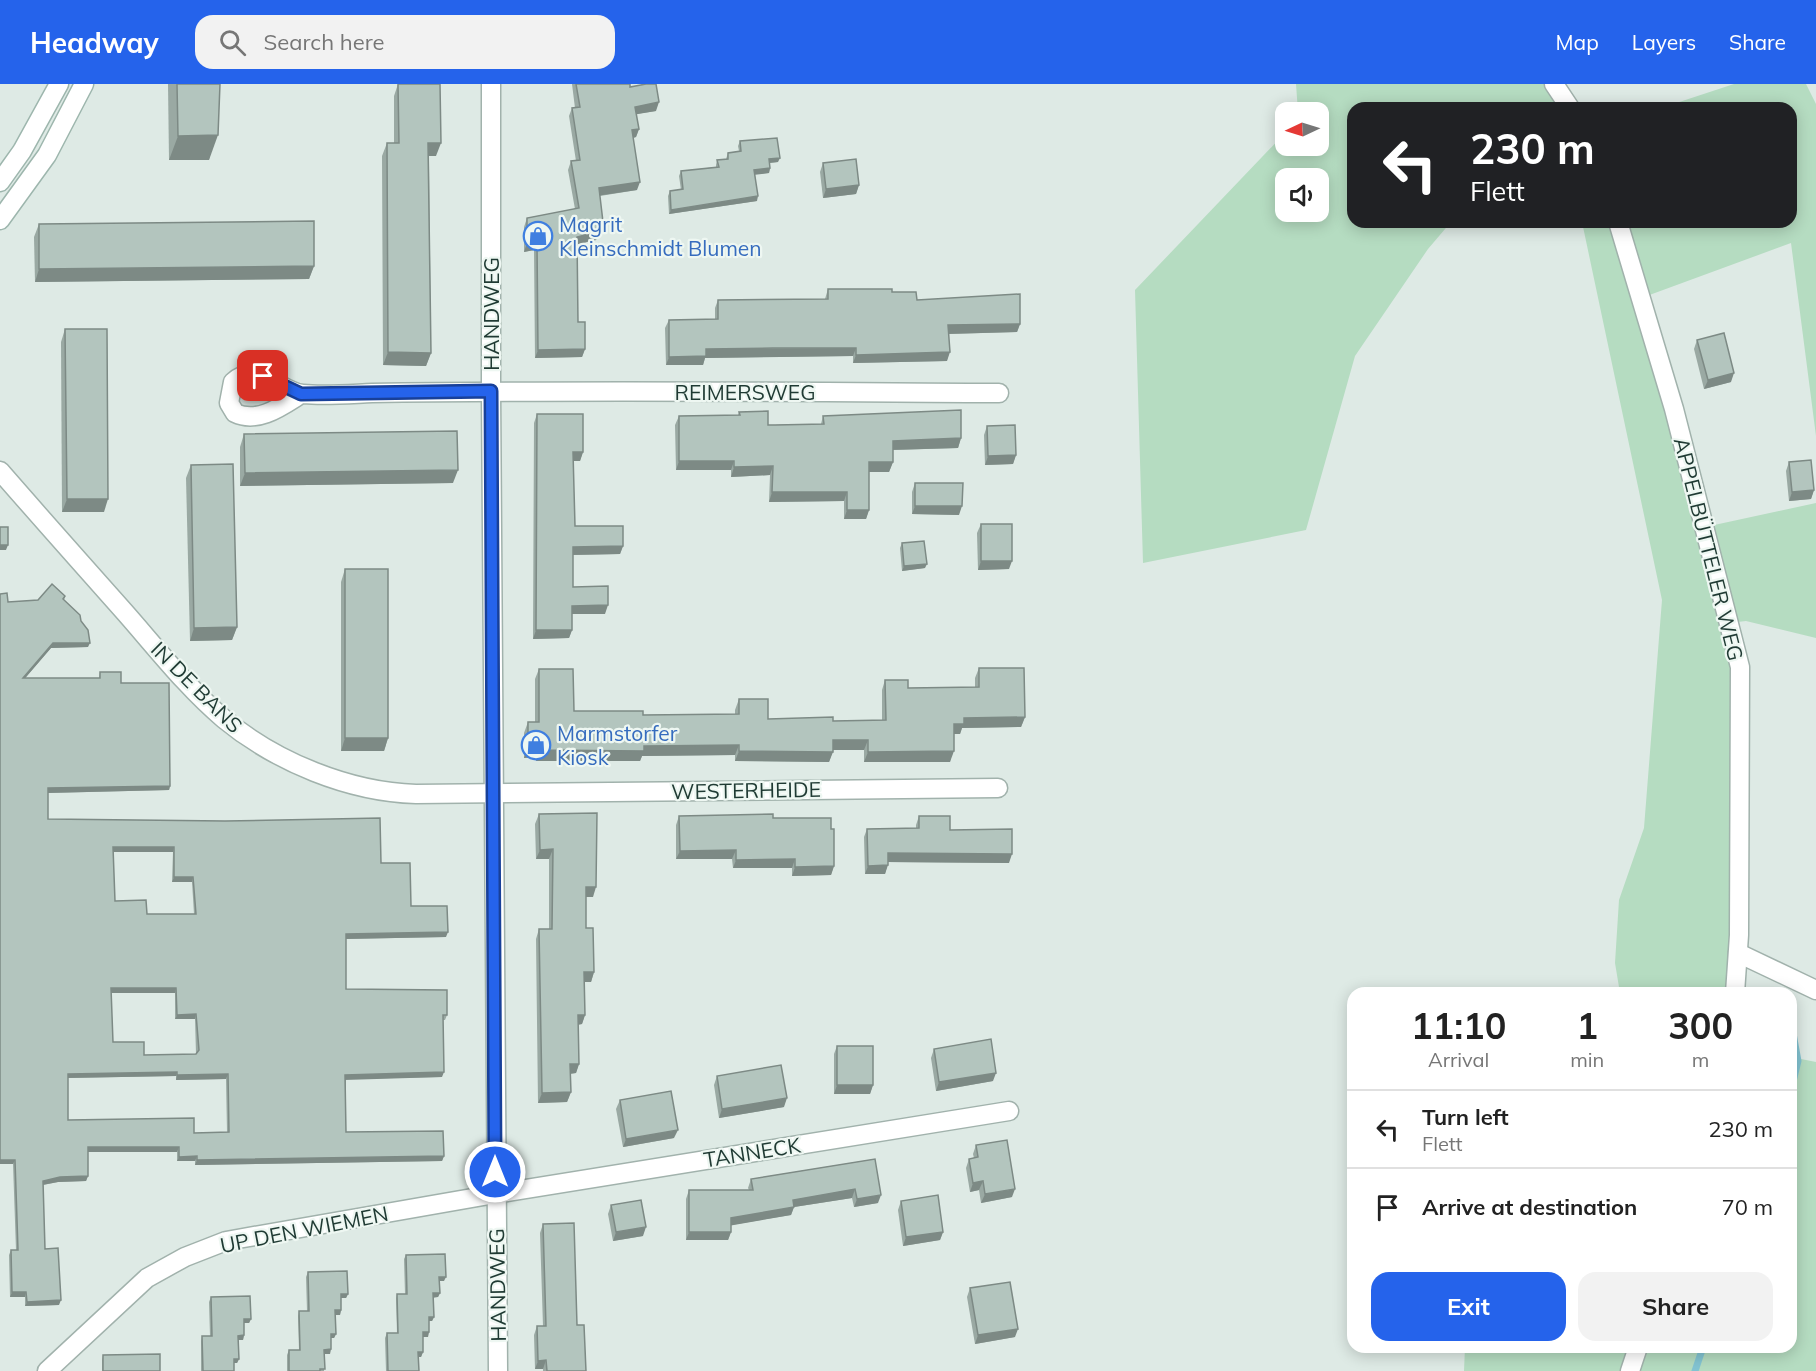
<!DOCTYPE html>
<meta charset="utf-8">
<style>
body{margin:0;font-family:Mulish,sans-serif;background:#f2f2f2;color:#222;height:100vh;display:flex;flex-direction:column;font-size:22px;white-space:nowrap}
*{box-sizing:border-box;margin:0}
p{font-size:20px;color:#767676}
.icon{flex:none;width:33px;height:33px;fill:none;stroke:currentColor;stroke-width:2;stroke-linecap:round;stroke-linejoin:round}
.map{position:relative;flex:1;overflow:hidden}
.details{position:absolute;left:1347px;top:903px;width:450px;height:366px;display:flex;flex-direction:column;background:#fff;border-radius:18px;box-shadow:0 3px 15px #0003}
.details>*{flex:none}
.guide{position:absolute;left:1347px;top:18px;width:450px;height:126px;border-radius:18px;box-shadow:0 3px 15px #0003;background:#202124;color:#fff;overflow:hidden}
.needle{width:39px;rotate:266deg}
.tools{position:absolute;left:1275px;top:18px;display:grid;gap:12px}
.tools a{display:grid;place-items:center;width:54px;height:54px;border-radius:12px;background:#fff;box-shadow:0 3px 15px #0003;font-size:30px}
.pin{position:absolute;display:grid;place-items:center;width:51px;height:51px;color:#fff;margin:-26px;border-radius:12px;box-shadow:0 3px 9px #0006}
.me{position:absolute;width:66px;margin:-33px;rotate:0deg;stroke-linejoin:round;filter:drop-shadow(0 0 4px #0008)}
.turn{display:flex;align-items:center;gap:21px;height:126px;padding:0 24px;font-size:27px}
.turn .icon{width:78px;height:78px;stroke-width:2.5}
.turn b{display:block;font-size:42px;line-height:51px}
.eta{display:flex;justify-content:space-evenly;align-items:center;height:102px;text-align:center}
.eta b{font-size:36px;font-weight:700;line-height:42px}
.primary-button{display:flex;gap:12px;margin-top:auto;padding:12px 24px}
.primary-button a{flex:1;height:69px;border-radius:18px;background:#2563eb;color:#fff;font-size:24px;font-weight:700;line-height:69px;text-align:center}
.primary-button a+a{background:#f2f2f2;color:#222}
ul{padding:0;list-style:none}
li{display:flex;align-items:center;gap:18px;height:78px;padding:0 24px;border-top:2px solid #e0e0e0}
li div{flex:1}
li b{display:block;font-size:22px}
li em{font-style:normal}
header{display:flex;align-items:center;gap:36px;box-sizing:border-box;height:84px;padding:0 30px;background:#2563eb;color:#fff}
header strong{font-size:28px}
nav{display:flex;gap:33px;margin-inline-start:auto;font-size:21px}
.search{width:420px;height:54px;background:#f2f2f2;display:flex;align-items:center;gap:15px;box-sizing:border-box;padding:0 21px;border-radius:18px;color:#767676;font-size:22px}
.map>svg:first-child{display:block}
</style>
<header>
<strong>Headway</strong>
<div class="search"><svg class="icon" aria-label="search" viewBox="0 0 24 24"><circle cx="10" cy="10" r="6"/><path d="M15 15l6 6"/></svg>Search here</div>
<nav><a>Map</a><a>Layers</a><a>Share</a></nav>
</header>
<div class="map">
<svg width="1816" height="1287" viewBox="0 0 1816 1287">
<rect width="100%" height="100%" fill="#deeae5"/>
<g fill="#b5dcc1" fill-rule="evenodd">
<path d="M1296,0H1554L1570,24H1353V138H1451L1428,165L1355,272L1306,446L1143,479L1135,206L1285,49L1286,62H1318V28H1298ZM1286,94H1318V128H1286Z"/>
<path d="M1734,0H1806L1816,20V352L1791,159L1644,213L1705,443L1816,419V554L1746,537L1729,539L1740,583L1735,909H1620L1615,879L1619,816L1644,744L1662,516L1582,138H1791V24H1661Z"/>
<path d="M1791,973L1816,978V1287H1464L1465,1263H1791Z"/>
</g>
<g fill="none" stroke-linecap="round" stroke-linejoin="round">
<g stroke="#83c4d2" stroke-width="7">
<path d="M1791,938L1798,977L1791,1006"/>
<path d="M1695,1287L1703,1263"/>
</g>
<g stroke="#a1b2ac" stroke-width="21">
<g id="street">
<path d="M491,0V307L498,1287"/>
<path d="M1554,0L1570,24"/>
<path d="M1618,138L1674,325L1740,583L1739,851L1735,909"/>
<path d="M301,310C282,322 258,340 235,329L229,319L233,298C257,275 280,308 303,310C325,312 349,310 372,309C581,306 790,308 999,309"/>
<path d="M0,387C40,433 81,479 121,524C154,561 186,603 224,635C276,678 349,708 416,710L998,704"/>
<path d="M1738,869L1816,906"/>
<path d="M47,1287L147,1194L185,1173L226,1157L495,1110L1009,1027"/>
<path d="M1630,1287L1638,1263"/>
</g>
</g>
<g stroke="#9db6ad" stroke-width="21">
<g id="secondary">
<path d="M0,98L22,67L59,0"/>
<path d="M0,136L47,71L84,0"/>
</g>
</g>
<use href="#street" stroke="#fff" stroke-width="18"/>
<use href="#secondary" stroke="#fff" stroke-width="18"/>
</g>
<g fill="#9aa9a3" fill-rule="evenodd">
<path d="M168,0H220L209,76H169Z"/>
<path d="M398,0L436,72H429L431,269L426,282L383,281L382,72L387,59H394V12Z"/>
<path d="M572,0H630V3L656,27L636,30L639,45L636,53L633,54L637,106L600,112V146L599,147L596,156L577,160L578,238L585,265L582,273L535,274L534,166L524,168V143L527,134L575,125L568,86L571,77H576L569,32L572,24H575Z"/>
<path d="M740,57L778,78L770,79V84L769,89L755,90L757,117L669,130L668,112L670,107L681,106L679,92L681,87L716,83V81L717,76L726,75L728,69L739,67L738,62Z"/>
<path d="M823,79L859,101L856,110L823,114L820,88Z"/>
<path d="M39,140L314,182L309,195L35,198L34,153Z"/>
<path d="M828,205L892,208L917,216L1020,240L1017,248L949,250L947,277L853,279V272L770,273L705,274L703,281H666L665,244L669,236L715,235V224L718,216L825,215Z"/>
<path d="M65,245L104,428H62L61,258Z"/>
<path d="M1697,256L1731,298L1704,305L1694,265Z"/>
<path d="M739,328L768,341L821,340L823,332L961,354L958,364L893,366V378L889,388H869V426L866,435H844V417L769,418L770,391L731,393V386H676L675,341L679,332L738,331Z"/>
<path d="M537,330L583,368L580,377H573L575,442L623,462L620,470L573,471V503L605,530H572V546L569,554L533,555L534,339Z"/>
<path d="M987,342L1016,371L1013,380L985,381L984,351Z"/>
<path d="M244,350L453,399L240,402V363Z"/>
<path d="M1789,378L1814,406L1811,415L1789,417L1786,387Z"/>
<path d="M191,381L237,543L232,556L190,557L186,394Z"/>
<path d="M915,399L959,431L912,430V408Z"/>
<path d="M981,440L1009,485L978,486L977,449Z"/>
<path d="M902,459L925,484L902,487L900,464Z"/>
<path d="M345,485L388,654L384,667H341V498Z"/>
<path d="M65,512L64,516L81,537L88,563L51,564L25,594H99L100,588L121,599L170,702L169,706L48,709V735L381,779L411,822L446,853L346,855V905L447,931L445,936H443L442,993L346,995V1048L444,1072L442,1077L195,1081V1077H177V1068H88V1092L86,1097L58,1098L43,1101L45,1165L59,1221L25,1222V1213H10L9,1171L11,1166H16L13,1080L8,518L38,516ZM113,768H173L172,798H192L194,830H147L115,817ZM111,909H175V935H195L196,970L144,971L113,958ZM176,992V996L226,995L227,1048L194,1049L68,1036V994Z"/>
<path d="M979,584L1025,633L1021,643L962,644L960,650H954L950,678H864V666H833L829,678L735,677V671L642,672L640,677H536V673L524,674V649L528,638H535V595L539,585L574,627L643,631L735,630V626L739,615L768,635L833,637L882,636V606L885,596L908,604L975,603V594Z"/>
<path d="M539,730L593,813H586V844L594,888L591,898H584L585,931L582,940L578,941L579,980L576,989L570,990L571,1008L567,1018L538,1019L536,855L539,845H549V775H536L535,740Z"/>
<path d="M679,732L773,734L831,745L834,782L831,791L792,792V784H733L732,775H676V741Z"/>
<path d="M919,732L950,746L1009,779L888,778L885,790H865L864,753L867,745L916,744V741Z"/>
<path d="M837,962L873,1001L870,1010H834V970Z"/>
<path d="M934,965L993,997L936,1007L931,974Z"/>
<path d="M717,992L784,1023L719,1034L714,1001Z"/>
<path d="M620,1016L674,1054L623,1063L616,1025Z"/>
<path d="M976,1061L1012,1113L981,1119L979,1106L970,1108L966,1084L969,1075L974,1074L973,1070Z"/>
<path d="M875,1075L878,1119L854,1123L852,1114L794,1123L791,1131L731,1141V1148L728,1156H686V1115L689,1106H749L748,1104L751,1095Z"/>
<path d="M901,1117L943,1148L940,1156L903,1162L898,1126Z"/>
<path d="M611,1121L643,1152L613,1157L608,1130Z"/>
<path d="M543,1140L577,1241L586,1287H543V1285H535L534,1251L537,1242H543L540,1149Z"/>
<path d="M406,1171L444,1197H439L440,1209L438,1213H434V1233L432,1237H429L428,1253H423V1268L421,1273H418L419,1287H386L385,1254L387,1249H397L396,1214L397,1210H405L404,1175Z"/>
<path d="M308,1188L348,1210L346,1214H341V1226L340,1231H335L336,1250L334,1254H331L330,1270H325L324,1287H287V1271L289,1266H299L298,1232L299,1227H307L306,1193Z"/>
<path d="M970,1204L1015,1253L975,1260L967,1213Z"/>
<path d="M211,1213L251,1235L249,1239H244V1251L243,1256H238L239,1275L237,1279H234V1287H201V1257L202,1252H210L209,1218Z"/>
<path d="M103,1271L160,1287H102V1276Z"/>
</g>
<g fill="#7d8a85">
<path d="M659,18L656,27L632,31L635,23Z"/>
<path d="M639,45L636,53L629,55L632,46Z"/>
<path d="M218,51L209,76H169L178,52Z"/>
<path d="M428,59H441L436,72H424Z"/>
<path d="M780,74L778,78L768,79L769,75Z"/>
<path d="M770,84L769,89L753,91L754,86Z"/>
<path d="M640,98L637,106L596,112L599,104Z"/>
<path d="M859,101L856,110L823,114L826,105Z"/>
<path d="M758,112L757,117L669,130L671,126Z"/>
<path d="M603,138L600,146L595,147L598,139Z"/>
<path d="M600,147L596,156L574,161L577,153Z"/>
<path d="M537,158L534,166L524,168L527,159Z"/>
<path d="M314,182L309,195L35,198L39,185Z"/>
<path d="M1020,240L1017,248L945,250L948,241Z"/>
<path d="M856,264L853,272L705,274L703,281H666L669,273L706,265Z"/>
<path d="M585,265L582,273L535,274L538,266Z"/>
<path d="M388,268L431,269L426,282L383,281Z"/>
<path d="M950,268L947,277L853,279L856,271Z"/>
<path d="M1734,289L1731,298L1704,305L1708,296Z"/>
<path d="M961,354L958,364L889,366L893,357Z"/>
<path d="M573,368H583L580,377H570Z"/>
<path d="M1016,371L1013,380L985,381L988,372Z"/>
<path d="M679,377H734L731,386H676Z"/>
<path d="M869,378H893L889,388H865Z"/>
<path d="M773,382L770,391L731,393L734,383Z"/>
<path d="M458,386L453,399L240,402L245,389Z"/>
<path d="M1814,406L1811,415L1789,417L1792,408Z"/>
<path d="M772,408H847L844,417L769,418Z"/>
<path d="M67,415H108L104,428H62Z"/>
<path d="M915,422H962L959,431L912,430Z"/>
<path d="M847,426H869L866,435H844Z"/>
<path d="M0,461H8L6,466H0Z"/>
<path d="M623,462L620,470L569,471L573,463Z"/>
<path d="M981,477H1012L1009,485L978,486Z"/>
<path d="M927,480L925,484L902,487L904,482Z"/>
<path d="M608,521L605,530H569L572,522Z"/>
<path d="M237,543L232,556L190,557L194,544Z"/>
<path d="M536,546H572L569,554L533,555Z"/>
<path d="M53,559H90L88,563L51,564L21,599L23,594Z"/>
<path d="M1025,633L1021,643L962,644L960,650H950L954,640L964,634Z"/>
<path d="M345,654H388L384,667H341Z"/>
<path d="M833,656H868L864,666H829Z"/>
<path d="M739,661L735,671L642,672L640,677H536L540,666L644,662Z"/>
<path d="M528,663H540L536,673L524,674Z"/>
<path d="M739,667L833,668L829,678L735,677Z"/>
<path d="M954,667L950,678H864L868,668Z"/>
<path d="M170,702L169,706L46,709L48,704Z"/>
<path d="M113,763H174L173,768H112Z"/>
<path d="M553,765L549,775H536L540,766Z"/>
<path d="M736,766L732,775H676L680,767Z"/>
<path d="M888,769L1012,770L1009,779L885,778Z"/>
<path d="M795,775L792,784H733L736,776Z"/>
<path d="M888,781L885,790H865L868,782Z"/>
<path d="M834,782L831,791L792,792L795,783Z"/>
<path d="M174,793H193L192,798H172Z"/>
<path d="M586,803H596L593,813H583Z"/>
<path d="M448,848L446,853L344,855L346,850Z"/>
<path d="M584,888H594L591,898H580Z"/>
<path d="M111,904H176L175,909H110Z"/>
<path d="M196,930L195,935H175L177,931Z"/>
<path d="M578,931H585L582,940L574,941Z"/>
<path d="M570,980H579L576,989L567,990Z"/>
<path d="M177,988L176,992L66,994L68,990Z"/>
<path d="M444,988L442,993L344,996L345,991Z"/>
<path d="M996,989L993,997L936,1007L939,998Z"/>
<path d="M228,990L226,995L176,996L177,991Z"/>
<path d="M837,1001H873L870,1010H834Z"/>
<path d="M571,1008L567,1018L538,1019L542,1009Z"/>
<path d="M787,1014L784,1023L719,1034L722,1025Z"/>
<path d="M678,1046L674,1054L623,1063L626,1055Z"/>
<path d="M88,1063H179L177,1068H86Z"/>
<path d="M197,1072L195,1077H177L179,1073Z"/>
<path d="M444,1072L442,1077L195,1081L197,1076Z"/>
<path d="M0,1076H15L13,1080H0Z"/>
<path d="M88,1092L86,1097L58,1098L42,1101L43,1097L60,1093Z"/>
<path d="M983,1097L979,1106L970,1108L973,1099Z"/>
<path d="M855,1105L852,1114L794,1123L791,1131L728,1142L731,1134L793,1116Z"/>
<path d="M1015,1105L1012,1113L981,1119L985,1110Z"/>
<path d="M881,1111L878,1119L854,1123L857,1115Z"/>
<path d="M646,1143L643,1152L613,1157L616,1148Z"/>
<path d="M689,1148H731L728,1156H686Z"/>
<path d="M943,1148L940,1156L903,1162L906,1153Z"/>
<path d="M439,1193H446L444,1197H438Z"/>
<path d="M12,1208H26L25,1213H10Z"/>
<path d="M433,1209H440L438,1213L432,1214Z"/>
<path d="M341,1210H348L346,1214H339Z"/>
<path d="M61,1216L59,1221L25,1222L27,1218Z"/>
<path d="M335,1226H341L340,1231H334Z"/>
<path d="M429,1233H434L432,1237H427Z"/>
<path d="M244,1235H251L249,1239H242Z"/>
<path d="M1018,1245L1015,1253L975,1260L978,1251Z"/>
<path d="M423,1248H429L428,1253H421Z"/>
<path d="M331,1250H336L334,1254H329Z"/>
<path d="M244,1251L243,1256H237L238,1252Z"/>
<path d="M331,1265L330,1270H323L324,1266Z"/>
<path d="M418,1268H423L421,1273H417Z"/>
<path d="M234,1275H239L237,1279H232Z"/>
<path d="M546,1276L543,1285H535L538,1277Z"/>
</g>
<g fill="#b3c5be" stroke="#7d8a85" stroke-width="1.5" fill-rule="evenodd">
<path d="M177,0H220L218,51L178,52Z"/>
<path d="M398,0H440L441,59H428L431,269L388,268L387,59H399Z"/>
<path d="M576,0H630V3L646,0H656L659,18L635,23L639,45L632,46L640,98L599,104L603,138L598,139L600,147L577,153L578,238H585V265L538,266L537,158L527,159V134L579,124L571,77L580,76L572,24L580,23Z"/>
<path d="M777,54L780,74L769,75L770,84L754,86L758,112L671,126L670,107L683,105L681,87L719,83L717,76L728,75V69L741,67L740,57Z"/>
<path d="M856,75L859,101L826,105L823,79Z"/>
<path d="M314,137V182L39,185V140Z"/>
<path d="M828,205H892V208H916L917,216L1020,210V240L948,241L950,268L856,271V264H773L706,265V272L669,273V236L718,235V216L828,215Z"/>
<path d="M65,245H107L108,415H67Z"/>
<path d="M1724,249L1734,289L1708,296L1697,256Z"/>
<path d="M961,326V354L893,357V378H869V426H847V408H772L773,382L734,383V377H679V332L740,331L739,328L768,327V341H775L824,340L823,332Z"/>
<path d="M537,330H583V368H573L575,442H623V462L573,463V503L608,502V521L572,522V546H536Z"/>
<path d="M1015,341L1016,371L988,372L987,342Z"/>
<path d="M457,347L458,386L245,389L244,350Z"/>
<path d="M1811,376L1814,406L1792,408L1789,378Z"/>
<path d="M233,380L237,543L194,544L191,381Z"/>
<path d="M915,399H963L962,422H915Z"/>
<rect x="981" y="440" width="31" height="37"/>
<rect x="0" y="443" width="8" height="18"/>
<path d="M924,457L927,480L904,482L902,459Z"/>
<rect x="345" y="485" width="43" height="169"/>
<path d="M52,500L65,512L63,515L80,531L81,537L88,546L90,559H53L23,594H100V588H121V599H169L170,702L48,704V735L225,737L380,734L381,779H410L411,822H447L448,848L346,850V905L447,906V931H443L444,988L345,991L346,1048L443,1047L444,1072L197,1076V1072L179,1073V1063H88V1092L60,1093L43,1097L45,1165L58,1164L61,1216L27,1218L26,1208H12L11,1166H18L15,1076H0V510L7,509L8,518L38,516ZM113,763H174V793H193L196,830H147L146,816L115,817ZM111,904H176L177,931L196,930L199,966L196,970L144,971V958H113ZM177,988V991L228,990L229,1048L194,1049V1034L68,1036V990Z"/>
<path d="M979,584H1024L1025,633L964,634V640H954V667L868,668V656H833V668L739,667V661L644,662V667L540,666V663H528V638H539V585H573L574,627H643V631L739,630V615H768V635L833,633V637L886,636L885,596H908V604L979,603Z"/>
<path d="M597,729L596,803H586V844H593L594,888H584L585,931H578L579,980H570L571,1008L542,1009L539,845H552L553,765L540,766L539,730Z"/>
<path d="M773,730V734H831V745H834V782L795,783V775L736,776V766L680,767L679,732Z"/>
<path d="M919,732H950V746L1012,745V770L888,769V781L868,782L867,745L919,744Z"/>
<path d="M991,955L996,989L939,998L934,965Z"/>
<rect x="837" y="962" width="36" height="39"/>
<path d="M781,981L787,1014L722,1025L717,992Z"/>
<path d="M671,1007L678,1046L626,1055L620,1016Z"/>
<path d="M1007,1056L1015,1105L985,1110L983,1097L973,1099L969,1075L978,1073L976,1061Z"/>
<path d="M875,1075L881,1111L857,1115L855,1105L793,1116L794,1123L731,1134V1148H689V1106H753L751,1095Z"/>
<path d="M938,1111L943,1148L906,1153L901,1117Z"/>
<path d="M641,1116L646,1143L616,1148L611,1121Z"/>
<path d="M574,1139L577,1241H584L586,1287H547L546,1276L538,1277L537,1242H546L543,1140Z"/>
<path d="M445,1170L446,1193H439L440,1209H433L434,1233H429V1248H423V1268H418L419,1287H388L387,1249H398L397,1210H407L406,1171Z"/>
<path d="M347,1187L348,1210H341V1226H335L336,1250H331V1265L324,1266L325,1285H320V1287H289V1266H300L299,1227H309L308,1188Z"/>
<path d="M1010,1198L1018,1245L978,1251L970,1204Z"/>
<path d="M250,1212L251,1235H244V1251L238,1252L239,1275H234V1287H203L202,1252H212L211,1213Z"/>
<path d="M160,1270V1287H103V1271Z"/>
</g>
<g fill="none" stroke-linecap="round" stroke-linejoin="round">
<g stroke="#184099" stroke-width="15">
<path id="route" d="M263,292L301,310L491,307L495,1088"/>
</g>
<use href="#route" stroke="#2563eb" stroke-width="10"/>
</g>
<defs>
<g id="shop-ring" transform="scale(1.5)"><circle r="9.5" fill="#eef7f2" stroke="#3f7fe0" stroke-width="1.5"/><path d="M-5-2.5h2.3a2.7 3.5 0 0 1 5.4 0H5L5.5 6h-11ZM-1.5-2.5h3a1.5 2.3 0 0 0-3 0Z" fill="#3f7fe0"/></g>
</defs>
<g fill-rule="evenodd">
<use href="#shop-ring" x="538" y="152"/>
<use href="#shop-ring" x="536" y="661"/>
</g>
<g text-anchor="middle" dominant-baseline="central" stroke-width="4.5" stroke-linejoin="round" paint-order="stroke">
<g font-size="21" fill="#366cbe" stroke="#eef7f2" text-anchor="start">
<text x="559" y="140">Magrit<tspan x="559" dy="24">Kleinschmidt Blumen</tspan></text>
<text x="557" y="649">Marmstorfer<tspan x="557" dy="24">Kiosk</tspan></text>
</g>
<g font-size="21" fill="#1f3a33" stroke="#eef7f2">
<text transform="translate(491 230) rotate(-90)">HANDWEG</text>
<text x="745" y="308">REIMERSWEG</text>
<text transform="translate(1709 465) rotate(76)">APPELBÜTTELER WEG</text>
<text transform="translate(197 603) rotate(45)">IN DE BANS</text>
<text transform="translate(746 706) rotate(-1)">WESTERHEIDE</text>
<text transform="translate(752 1068) rotate(-9)">TANNECK</text>
<text transform="translate(304 1145) rotate(-11)">UP DEN WIEMEN</text>
<text transform="translate(497 1201) rotate(-91)">HANDWEG</text>
</g>
</g>
</svg>
<div class="tools">
<a><svg class="needle" viewBox="-14 -14 28 28"><path d="M0-13l5 13h-10z" fill="#e53935"/><path d="M0 13l5-13h-10z" fill="#767676"/></svg></a>
<a><svg class="icon" aria-label="sound" viewBox="0 0 24 24"><path d="M4 9h4l5-4v14l-5-4H4zM17 9q2 3 0 6"/></svg></a>
</div>
<div class="pin" style="left:263px;top:292px;background:#d93025"><svg class="icon" aria-label="arrive" viewBox="0 0 24 24"><path d="M6 21V4h12l-3 4 3 4H6"/></svg></div>
<svg class="me" style="left:495px;top:1088px" viewBox="-20 -20 40 40"><circle r="17" fill="#2563eb" stroke="#fff" stroke-width="3"/><path d="M0-11L8 9 0 5-8 9z" fill="#fff"/></svg>
<div class="guide">
<div class="turn"><svg class="icon" aria-label="left" viewBox="0 0 24 24"><path d="M17 20v-9H6M10 6l-5 5 5 5"/></svg><div><b>230 m</b>Flett</div></div>
</div>
<section class="details">
<div class="eta">
<div><b>11:10</b><p>Arrival</p></div>
<div><b>1</b><p>min</p></div>
<div><b>300</b><p>m</p></div>
</div>
<ul>
<li><svg class="icon" aria-label="left" viewBox="0 0 24 24"><path d="M17 20v-9H6M10 6l-5 5 5 5"/></svg><div><b>Turn left</b><p>Flett</p></div><em>230 m</em></li>
<li><svg class="icon" aria-label="arrive" viewBox="0 0 24 24"><path d="M6 21V4h12l-3 4 3 4H6"/></svg><div><b>Arrive at destination</b></div><em>70 m</em></li>
</ul>
<div class="primary-button"><a>Exit</a><a>Share</a></div>
</section>
</div>
